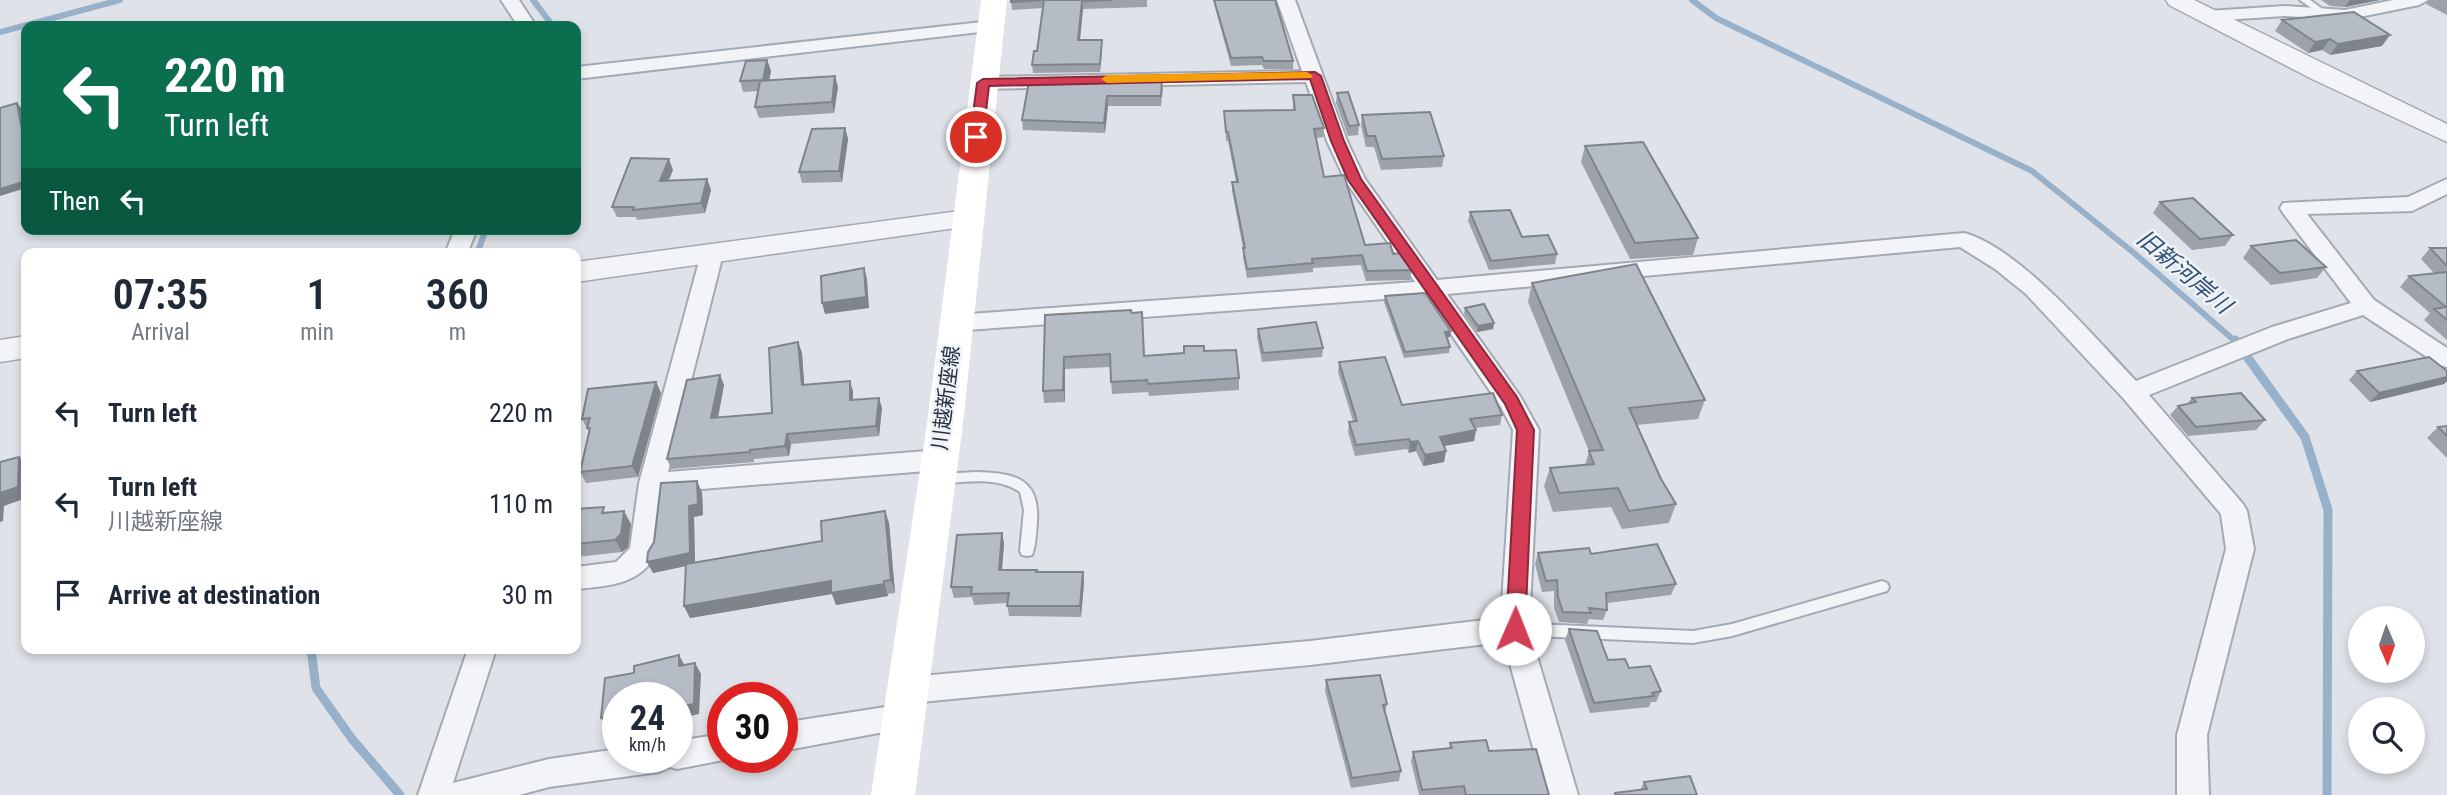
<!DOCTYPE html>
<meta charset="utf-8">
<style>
body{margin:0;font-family:"Roboto Condensed","Noto Sans JP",sans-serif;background:#f2f2f3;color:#1f2937;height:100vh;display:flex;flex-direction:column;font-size:26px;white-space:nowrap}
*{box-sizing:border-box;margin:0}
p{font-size:23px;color:#747a83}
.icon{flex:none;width:38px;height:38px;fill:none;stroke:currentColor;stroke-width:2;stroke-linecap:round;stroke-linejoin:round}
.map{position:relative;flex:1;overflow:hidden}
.sheet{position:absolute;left:21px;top:248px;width:560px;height:406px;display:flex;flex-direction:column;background:#fff;border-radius:14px;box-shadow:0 4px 10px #0003}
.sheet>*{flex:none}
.hud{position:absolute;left:21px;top:21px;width:560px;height:214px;border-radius:14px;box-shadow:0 4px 10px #0003;background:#0b6e4f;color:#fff;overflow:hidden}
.needle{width:46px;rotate:178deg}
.fabs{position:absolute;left:2348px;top:606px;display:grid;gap:14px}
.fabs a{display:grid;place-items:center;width:77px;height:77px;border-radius:50%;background:#fff;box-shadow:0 4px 10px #0003;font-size:35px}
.speed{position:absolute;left:602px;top:682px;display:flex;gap:14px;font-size:35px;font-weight:700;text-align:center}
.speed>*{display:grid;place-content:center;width:91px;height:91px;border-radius:50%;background:#fff;box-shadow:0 4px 10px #0003;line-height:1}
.speed small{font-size:18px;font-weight:400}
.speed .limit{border:10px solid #d22;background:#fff;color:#111}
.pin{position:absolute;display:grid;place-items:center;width:60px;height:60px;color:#fff;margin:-30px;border:4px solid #fff;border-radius:50%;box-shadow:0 2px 7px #0007}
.me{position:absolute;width:77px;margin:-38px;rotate:1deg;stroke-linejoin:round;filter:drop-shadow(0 0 5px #0008)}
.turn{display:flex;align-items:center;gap:24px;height:147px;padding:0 28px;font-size:32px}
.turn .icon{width:91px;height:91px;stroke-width:2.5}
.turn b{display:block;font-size:49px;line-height:60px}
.then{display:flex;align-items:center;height:66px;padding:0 28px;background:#0003;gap:14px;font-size:26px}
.eta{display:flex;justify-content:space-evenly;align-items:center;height:119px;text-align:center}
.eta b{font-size:42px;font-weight:600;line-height:49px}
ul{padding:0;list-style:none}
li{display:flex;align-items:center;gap:21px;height:91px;padding:0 28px}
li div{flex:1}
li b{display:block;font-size:26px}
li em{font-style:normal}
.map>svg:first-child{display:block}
</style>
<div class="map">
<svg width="2447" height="795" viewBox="0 0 2447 795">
<rect width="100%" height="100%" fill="#dfe3e9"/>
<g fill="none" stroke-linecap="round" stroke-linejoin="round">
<g stroke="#98b1cb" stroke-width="6">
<path d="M533,0L553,26"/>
<path d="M1692,0L1716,18L2032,171L2134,253L2236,342"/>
<path d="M0,32L120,0"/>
<path d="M477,254L486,229"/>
</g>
<g stroke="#98b1cb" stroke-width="9">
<path d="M2235,340L2305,437L2328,510L2327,795"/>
<path d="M311,649L316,688L352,739L400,795"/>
</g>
<g stroke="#a4aab3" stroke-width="4">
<g id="service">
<path d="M2300,0H2310L2328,13L2321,15Z"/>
<path d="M976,472C1013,473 1040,477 1037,522C1036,533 1036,545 1032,555L1027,556L1022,555L1020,551L1024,510L1020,492C997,476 965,482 939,484L934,483L933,479L934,475L939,474Z"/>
<path d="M1882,581L1887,583L1889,587L1887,591L1732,636L1693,643L1515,635L1510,633L1508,629L1510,625L1515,623L1693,631L1732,624Z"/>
</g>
</g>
<g stroke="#a4aab3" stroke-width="4">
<g id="minor">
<path d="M501,0H519L536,26H518Z"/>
<path d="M1277,0H1295L1347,141L1365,179L1437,280L1964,233C2020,248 2095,338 2136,381L2272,327L2351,303L2283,213L2280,208L2283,203L2408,197L2447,179V194L2412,211L2307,214L2374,300L2447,348V367L2439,365L2363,315L2288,339L2149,395L2243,504L2247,511L2254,549L2207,735L2209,795H2177V735L2226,549L2221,514L2123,398L2026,294L1995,269L1960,247L1447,294L1520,396L1539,430L1529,629L1578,795H1546L1504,642L1310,665L910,703L900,699L895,690L900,681L910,677L1310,641L1501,618L1513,430L1501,407L1425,296L955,331L947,329L943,323L947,317L955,315L1415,282L1345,180L1327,141L1306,82L983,89L973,83L983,77L1302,71Z"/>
<path d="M2393,0H2428L2419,5L2345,20L2285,16L2208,21L2199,16L2208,11L2285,6L2345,10Z"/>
<path d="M991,21L997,22L1000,26L997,30L576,79V67Z"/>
<path d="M455,229H477L467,254H445Z"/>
<path d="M712,247L720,249L723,254L668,472L939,450L948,453L952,460L948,467L939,470L664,492L657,553C640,585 608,586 576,589V567L616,562L630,548L639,483L701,254L704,249Z"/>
<path d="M468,649H496L453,783L549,759L618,749V758H677V741L723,734V758H734L677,769L670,767L659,772L549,787L519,795H418Z"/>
<path d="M905,704L916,708L920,717L916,726L782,751V723Z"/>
</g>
</g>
<g stroke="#a4aab3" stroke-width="3">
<g id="tertiary">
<path d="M2166,0H2194L2447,124V142L2312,79L2169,5Z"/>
<path d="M967,210L977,213L981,219L977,225L576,282V262Z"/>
<path d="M26,336V358L0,362V340Z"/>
</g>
</g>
<use href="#service" fill="#f2f4f7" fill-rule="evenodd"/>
<use href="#minor" fill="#f2f4f7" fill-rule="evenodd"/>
<use href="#tertiary" fill="#f2f4f7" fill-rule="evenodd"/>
<path fill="#fff" fill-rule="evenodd" d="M981,0H1007L963,424L915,795H871L927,424Z"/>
</g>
<g fill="#9da2aa">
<path d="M1011,0H1147V7L1083,9L1080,40L1102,48L1100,72L1033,73L1032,65L1037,51L1043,8L1012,10Z"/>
<path d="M1213,0H1275L1293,61V69H1264L1262,65L1231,66Z"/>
<path d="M2321,0H2380L2345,7L2330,6Z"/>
<path d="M2429,0H2447V15L2426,4Z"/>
<path d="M2282,20L2382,46L2330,55L2322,50L2308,53L2275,31Z"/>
<path d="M767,60L771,71L769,81L838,87L834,113L759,118L755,107L759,91L743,92L740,81Z"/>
<path d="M1029,81L1163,88L1161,106H1108L1105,133L1023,130L1022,120Z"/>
<path d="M1337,93L1359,125L1358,135L1348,136L1336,103Z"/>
<path d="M1293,95L1324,128L1323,137L1316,138L1324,177L1365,245L1393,254L1412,270L1410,280L1366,281L1361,265L1313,268V272L1247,278L1243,257V248L1232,191V182H1236L1228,141H1226L1224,111L1293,110Z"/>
<path d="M1362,115L1444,156L1442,167L1381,170L1374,147H1366L1361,126Z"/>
<path d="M845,128L848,139L842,182L802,183L799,172Z"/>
<path d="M1585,146L1698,238L1693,255L1630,259L1581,162Z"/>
<path d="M673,170L668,181L707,179L711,190L705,213L637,220L636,217H617L612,207Z"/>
<path d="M2160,202L2233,235L2225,246L2192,250L2153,213Z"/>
<path d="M1470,212L1557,254L1555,264L1489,270L1468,221Z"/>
<path d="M2251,246L2326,267L2317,278L2271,285L2243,258Z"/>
<path d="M2430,248H2447V340L2424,320L2430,313L2400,287L2409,276L2434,273L2421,259Z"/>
<path d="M1532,283L1705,400L1698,419L1637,425L1661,479L1676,504L1669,523L1622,529L1611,507L1553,512L1544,486L1550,468L1585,465L1589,451L1528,302Z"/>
<path d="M1385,296L1450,337H1447L1450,347L1449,353L1404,358L1384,302Z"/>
<path d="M1465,308L1494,323L1493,329L1477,332L1464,314Z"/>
<path d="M1132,313L1144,356L1204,351L1239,378V390L1149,396L1148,392L1112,394L1110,367L1065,369V402L1044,403L1043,391L1045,315Z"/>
<path d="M1258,329L1323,348L1322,357L1262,362L1257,337Z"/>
<path d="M798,342L802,353L804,385L853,391V400L882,408L879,436L791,444L789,456L754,459V462L671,469L667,459L720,375L724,385L718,417L772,413Z"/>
<path d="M1339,362L1402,405L1502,415L1500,425L1475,428L1476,430L1474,441L1444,446L1446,451L1444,462L1423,466L1416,451L1409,453L1407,449L1355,456L1348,432L1349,422L1353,421L1338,372Z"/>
<path d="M2357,371H2447V381L2444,384L2370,402L2349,380Z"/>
<path d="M656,382L661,393L638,477L586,483L580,472L589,432L582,419Z"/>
<path d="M2192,398L2265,420L2256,430L2188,436L2170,415L2178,406L2187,404Z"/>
<path d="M2447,426V458L2427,438L2438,427Z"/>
<path d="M702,492L703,515L694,517L695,562L822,541L885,511L889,523L895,593L888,594V596L836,605L832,594L690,618L684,606L686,566L653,573Z"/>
<path d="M576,509L607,512L631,524L628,547L622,552L576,557Z"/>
<path d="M1002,533L1004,544L1002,570L1037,572H1083L1084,583L1081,617L1009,616L1007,603L974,605L972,597L954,598L951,587Z"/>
<path d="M1538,553L1591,554L1676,584L1671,595L1607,603V610L1603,620L1589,619L1587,624L1559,622L1554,608V591L1542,592L1535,564Z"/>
<path d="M1569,629L1608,660L1629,668L1661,691L1656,702H1651L1649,707L1590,713L1565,640Z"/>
<path d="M1326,680L1387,704L1385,712L1401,771L1399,781L1351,788L1325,691Z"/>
<path d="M1450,743L1489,751L1549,795H1419L1411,761L1413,752L1449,748Z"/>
<path d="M1644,782L1697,795H1614L1615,793L1640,790Z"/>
</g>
<g fill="#7f848b">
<path d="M2350,0H2380L2345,7Z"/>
<path d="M1082,1L1083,9L1079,48L1078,40Z"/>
<path d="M2390,35L2382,46L2330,55L2338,44Z"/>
<path d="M2330,39L2322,50L2308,53L2315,42Z"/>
<path d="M1102,40V48L1100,72V64Z"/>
<path d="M767,60L771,71L767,91L763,80Z"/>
<path d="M835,76L838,87L834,113L832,102Z"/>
<path d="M1107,96L1108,106L1105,133L1104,123Z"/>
<path d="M17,103L22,109L26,133V152Z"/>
<path d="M845,128L848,139L842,182L839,171Z"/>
<path d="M669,159L673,170L664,191L660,181Z"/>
<path d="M707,179L711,190L705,213L701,203Z"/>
<path d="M26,181V188L0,196V189Z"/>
<path d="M864,268L867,279L869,308L825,314L822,303Z"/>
<path d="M1494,323L1493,329L1477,332L1478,326Z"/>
<path d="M1451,331L1450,337L1444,338L1445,332Z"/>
<path d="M798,342L802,353L805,395L802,385Z"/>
<path d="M1064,357L1065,369V402L1063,390Z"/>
<path d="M720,375L724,385L716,428L711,418Z"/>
<path d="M2447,377V381L2444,384L2370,402L2379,393Z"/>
<path d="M850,381L853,391V410L850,400Z"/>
<path d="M656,382L661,393L638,477L632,466Z"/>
<path d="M879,398L882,408L879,436L876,426Z"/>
<path d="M1476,430L1474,441L1438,447L1440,437Z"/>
<path d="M787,434L791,444L789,456L785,446Z"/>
<path d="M1418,441L1416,451L1409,453L1410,442Z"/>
<path d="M1446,451L1444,462L1423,466L1425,455Z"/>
<path d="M19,457L26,463V498L4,506L3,521L0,522V493Z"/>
<path d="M697,481L702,492L703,515L694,517L695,564L653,573L647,562L689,506Z"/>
<path d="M624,511L631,524L628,547L622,552L615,540Z"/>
<path d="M885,511L889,523L895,593L891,580Z"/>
<path d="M1002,533L1004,544L1001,580L999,570Z"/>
<path d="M1083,572L1084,583L1081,617L1080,606Z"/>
<path d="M831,581H884L888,596L836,605L832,594L690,618L684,606Z"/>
<path d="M679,655L685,666H679Z"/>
<path d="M695,663L701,674L699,714L677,719V707Z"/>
<path d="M618,715V726L608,728L601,718Z"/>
</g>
<g fill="#b6bcc6" stroke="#7f848b" stroke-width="2">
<path d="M1011,0H1112L1082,1L1078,40H1102L1100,64L1032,65L1034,51H1037L1044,0L1011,2Z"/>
<path d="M1214,0H1275L1293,61H1264L1262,57L1231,58Z"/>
<path d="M2354,12L2390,35L2338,44L2330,39L2315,42L2282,20Z"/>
<path d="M767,60L763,80L740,81L746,61Z"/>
<path d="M835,76L832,102L755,107L760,81Z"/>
<path d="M1162,78L1161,96H1107L1104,123L1022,120L1029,81Z"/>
<path d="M1348,92L1359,125L1349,126L1337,93Z"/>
<path d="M1293,95H1312L1324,128L1314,129L1324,177L1344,175L1365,245L1390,243L1393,254L1400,253L1412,270L1367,271L1362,255L1312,259L1313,263L1247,269L1243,248H1245L1232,182H1238L1228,132H1226L1224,111L1295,110Z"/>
<path d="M17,103L26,152V181L0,189V108Z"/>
<path d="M1430,112L1444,156L1382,159L1375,136H1367L1362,115Z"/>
<path d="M845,128L839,171L799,172L812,129Z"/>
<path d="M1643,142L1698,238L1635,243L1585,146Z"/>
<path d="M631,158L669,159L660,181L707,179L701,203L633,210L634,207H612Z"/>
<path d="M2193,198L2233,235L2200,239L2160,202Z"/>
<path d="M1510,210L1522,237L1548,235L1557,254L1491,261L1470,212Z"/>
<path d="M2296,240L2326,267L2280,273L2251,246Z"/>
<path d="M2430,248H2447V266Z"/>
<path d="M1636,264L1705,400L1629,408L1661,479L1676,504L1629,511L1618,488L1559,493L1550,468L1594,464L1589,451L1603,450L1532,283Z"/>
<path d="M864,268L866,297L822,303L821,276Z"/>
<path d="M2447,272V320L2434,309L2446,307L2409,276Z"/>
<path d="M1425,293L1451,331L1445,332L1450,347L1405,352L1385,296Z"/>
<path d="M1484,304L1494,323L1478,326L1465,308Z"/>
<path d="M1131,310L1132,313L1142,312L1144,356L1184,353V346H1204V351L1236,350L1239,378L1148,384L1147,380L1111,382L1110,354L1064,357L1063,390L1043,391L1045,315Z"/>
<path d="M1316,322L1323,348L1263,353L1258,329Z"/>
<path d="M798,342L802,385L850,381V400L879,398L876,426L787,434L785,446L750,450V452L667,459L687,380L720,375L711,418L772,413L769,348Z"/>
<path d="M1385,357L1402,405L1493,393L1502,415L1470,419L1476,430L1440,437L1446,451L1425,455L1418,441L1410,442L1409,439L1356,445L1349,422L1357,421L1339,362Z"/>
<path d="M2429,357L2447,371V377L2379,393L2357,371Z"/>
<path d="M656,382L632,466L580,472L590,428H587L590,418L582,419L588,389Z"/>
<path d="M2241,393L2265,420L2196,427L2178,406L2196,402L2192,398Z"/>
<path d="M2447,426V436L2438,427Z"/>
<path d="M19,457L18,487L0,493V462Z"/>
<path d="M697,481L698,504L689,506L690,553L647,562L648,552L654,542L661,483Z"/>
<path d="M604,507L602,513L624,511L621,534L615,540L576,544V509Z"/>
<path d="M885,511L891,580L884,581V584L831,593V581L684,606L686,564L822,541L821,521Z"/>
<path d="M1002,533L999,570H1037L1036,572H1083L1080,606H1007L1009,593L971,594L972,587H951L957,535Z"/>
<path d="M1657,544L1676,584L1606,593L1607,610L1589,608L1591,613L1563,612L1558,597L1557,580L1546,581L1538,553L1589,548L1591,554Z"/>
<path d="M1569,629L1597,631L1608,660L1625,659L1629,668L1650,666L1661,691L1652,693L1654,696L1594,703Z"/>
<path d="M679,655V666L695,663L694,704L677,707V698H618V715L601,718L605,678L634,673V666Z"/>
<path d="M1380,675L1387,704L1383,705L1401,771L1352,778L1326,680Z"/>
<path d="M1486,740L1489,751L1536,749L1549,795H1466L1464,786L1422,790L1413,752L1452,748L1450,743Z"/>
<path d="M1690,776L1697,795H1615V793L1647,789L1644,782Z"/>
</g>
<path fill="#d53d56" stroke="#8a2838" stroke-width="2" d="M1315,72L1321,76L1344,141L1361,179L1517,397L1534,430L1525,629L1522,634L1515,637L1509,634L1506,629L1517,430L1505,404L1348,180L1331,141L1310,79L989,86L983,137L976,141L970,137L977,83L983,79Z"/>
<path fill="#f59e0b" d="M1307,72L1313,76L1311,78L1107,83L1101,79L1107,75Z"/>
<g text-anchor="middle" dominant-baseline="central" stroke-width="5" stroke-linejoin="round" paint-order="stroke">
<g font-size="21" fill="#273141" stroke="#eff2f7">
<text transform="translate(946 398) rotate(-83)">川越新座線</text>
</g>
<g font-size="23" font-style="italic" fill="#2f5077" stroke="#eff2f7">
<text transform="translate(2184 272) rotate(40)">旧新河岸川</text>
</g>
</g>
</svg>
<div class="fabs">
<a><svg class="needle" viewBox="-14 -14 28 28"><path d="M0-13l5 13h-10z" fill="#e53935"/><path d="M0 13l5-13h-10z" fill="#747a83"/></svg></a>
<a><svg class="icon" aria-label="search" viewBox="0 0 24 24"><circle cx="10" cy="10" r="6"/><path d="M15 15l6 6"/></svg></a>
</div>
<div class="speed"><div>24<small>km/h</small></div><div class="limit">30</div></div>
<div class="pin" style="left:976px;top:137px;background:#d93025"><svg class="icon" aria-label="arrive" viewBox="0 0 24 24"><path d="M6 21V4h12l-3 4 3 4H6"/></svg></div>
<svg class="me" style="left:1515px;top:629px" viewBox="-20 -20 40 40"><circle r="19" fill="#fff"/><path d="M0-13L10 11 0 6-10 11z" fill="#d53d56"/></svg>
<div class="hud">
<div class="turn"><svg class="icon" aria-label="left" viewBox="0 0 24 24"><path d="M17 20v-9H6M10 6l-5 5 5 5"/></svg><div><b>220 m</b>Turn left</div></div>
<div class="then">Then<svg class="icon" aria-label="left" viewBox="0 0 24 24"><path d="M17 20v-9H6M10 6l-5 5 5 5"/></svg></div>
</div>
<section class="sheet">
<div class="eta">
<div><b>07:35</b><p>Arrival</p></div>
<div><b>1</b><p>min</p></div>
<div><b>360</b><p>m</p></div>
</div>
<ul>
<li><svg class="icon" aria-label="left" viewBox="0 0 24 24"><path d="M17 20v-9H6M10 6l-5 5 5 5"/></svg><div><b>Turn left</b></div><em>220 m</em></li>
<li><svg class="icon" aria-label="left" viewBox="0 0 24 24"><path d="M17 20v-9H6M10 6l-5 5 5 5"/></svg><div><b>Turn left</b><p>川越新座線</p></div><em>110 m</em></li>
<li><svg class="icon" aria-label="arrive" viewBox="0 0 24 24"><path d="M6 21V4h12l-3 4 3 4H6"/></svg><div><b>Arrive at destination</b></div><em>30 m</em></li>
</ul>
</section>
</div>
